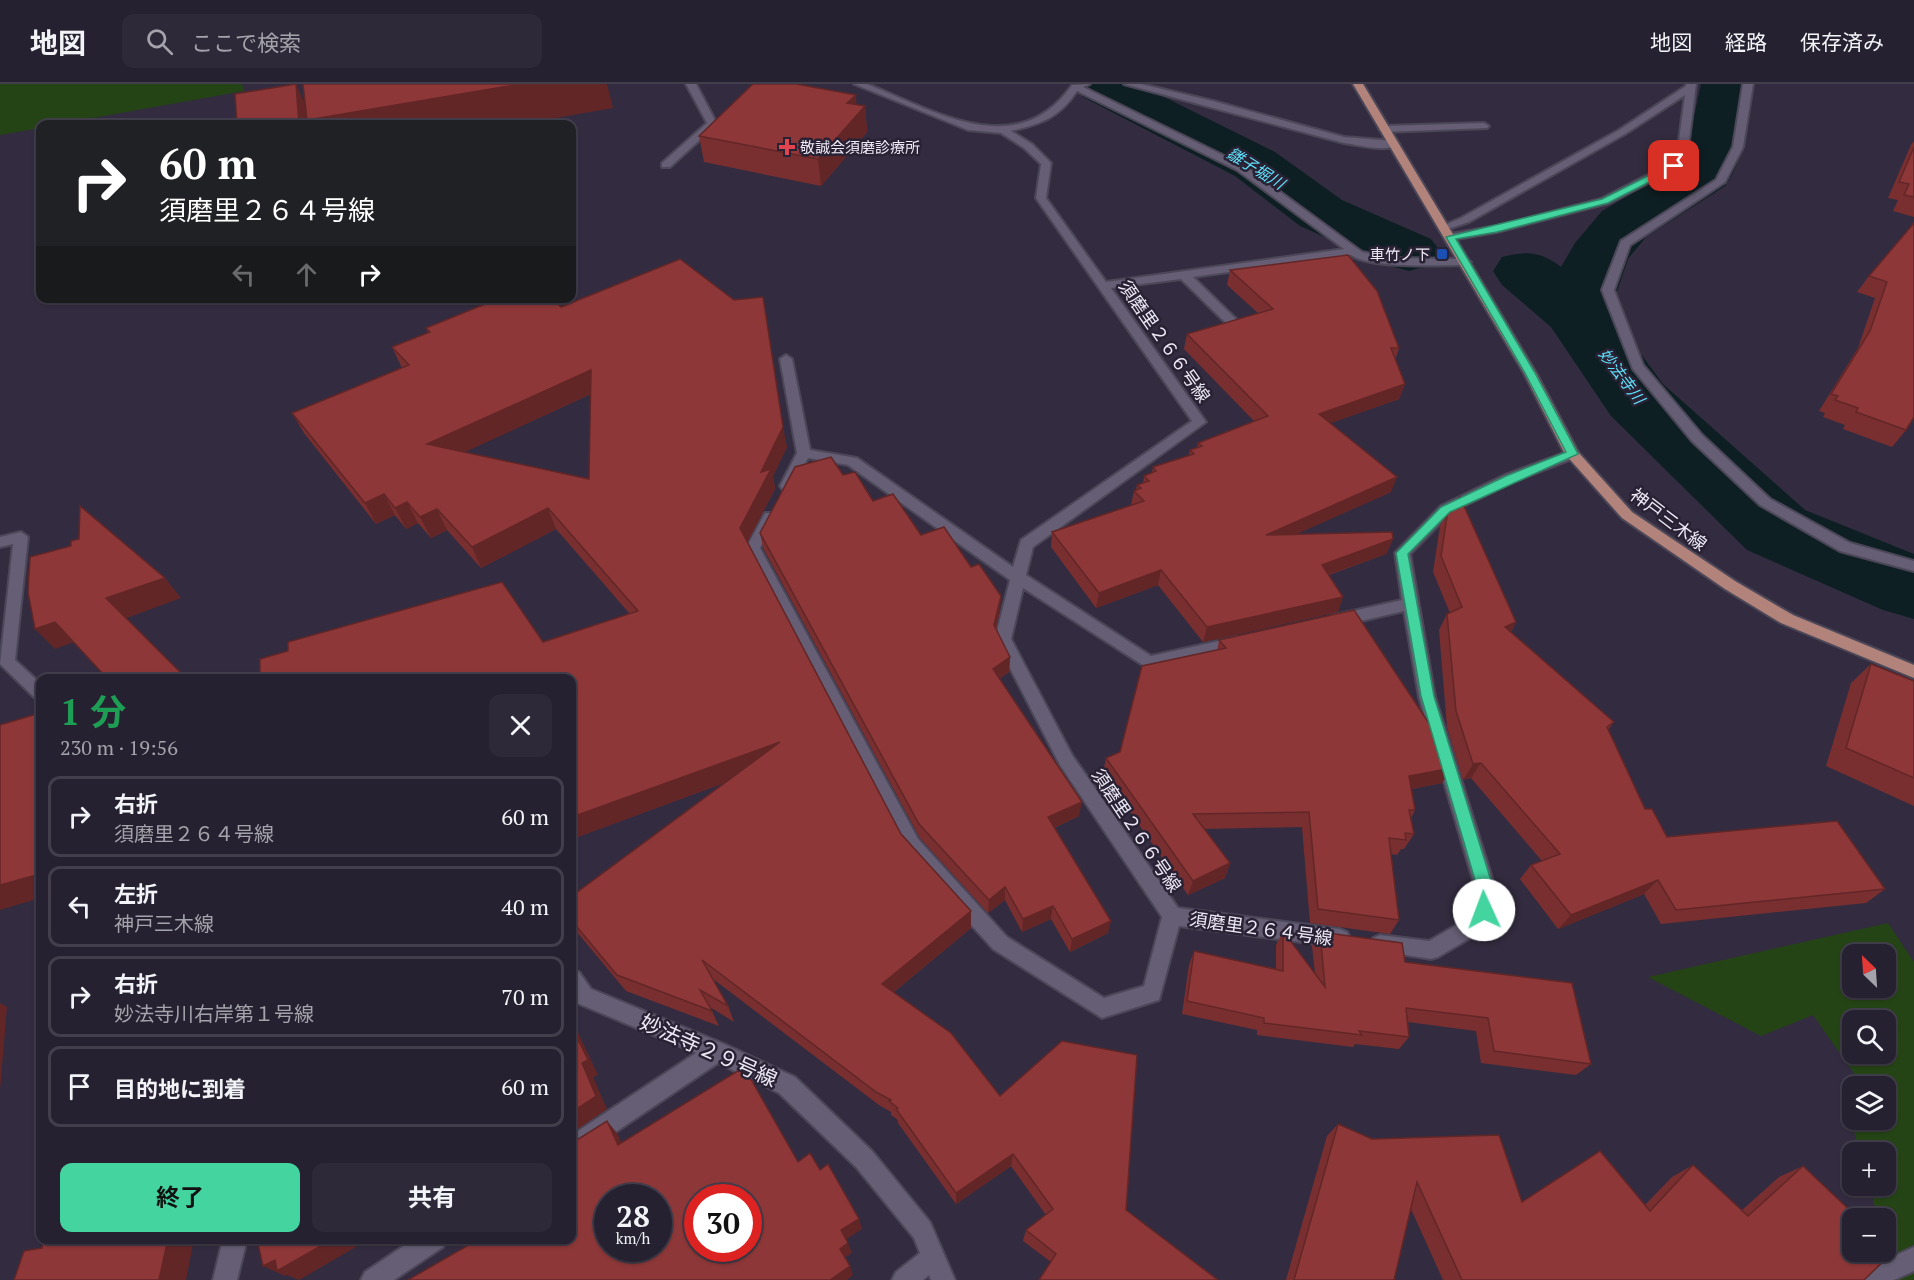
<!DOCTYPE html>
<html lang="ja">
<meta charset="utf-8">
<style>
body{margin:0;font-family:"PT Serif","Noto Sans JP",serif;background:#2e2938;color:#f1f3f6;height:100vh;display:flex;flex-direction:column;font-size:22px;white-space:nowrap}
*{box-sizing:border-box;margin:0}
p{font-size:20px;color:#a4a3ab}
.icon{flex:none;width:33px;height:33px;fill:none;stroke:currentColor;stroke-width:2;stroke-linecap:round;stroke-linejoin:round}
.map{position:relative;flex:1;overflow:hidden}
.side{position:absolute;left:36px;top:590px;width:540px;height:570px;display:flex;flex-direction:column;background:#262130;border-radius:12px;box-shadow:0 2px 4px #0004,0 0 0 2px #423e4c}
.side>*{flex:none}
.hud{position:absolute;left:36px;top:36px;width:540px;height:183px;border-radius:12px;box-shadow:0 2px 4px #0004,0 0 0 2px #423e4c;background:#202124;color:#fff;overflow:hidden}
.needle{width:39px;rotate:335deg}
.controls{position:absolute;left:1842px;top:860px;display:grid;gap:12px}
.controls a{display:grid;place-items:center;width:54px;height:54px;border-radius:12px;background:#262130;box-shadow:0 2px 4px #0004,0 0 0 2px #423e4c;font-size:30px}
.speed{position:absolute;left:594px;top:1100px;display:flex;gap:12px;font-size:30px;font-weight:700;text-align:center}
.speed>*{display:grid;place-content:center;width:78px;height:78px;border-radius:50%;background:#262130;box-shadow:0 2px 4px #0004,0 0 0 2px #423e4c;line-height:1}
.speed small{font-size:15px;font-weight:400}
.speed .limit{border:9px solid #d22;background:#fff;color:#111}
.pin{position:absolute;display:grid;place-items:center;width:51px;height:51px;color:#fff;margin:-26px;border-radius:12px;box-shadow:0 3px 9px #0006}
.me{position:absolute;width:66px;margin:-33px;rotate:358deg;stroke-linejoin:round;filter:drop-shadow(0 0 4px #0008)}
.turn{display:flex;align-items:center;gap:21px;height:126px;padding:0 24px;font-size:27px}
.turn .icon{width:78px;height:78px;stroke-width:2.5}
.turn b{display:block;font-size:42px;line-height:51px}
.lanes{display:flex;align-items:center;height:57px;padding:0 24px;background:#0003;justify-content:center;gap:30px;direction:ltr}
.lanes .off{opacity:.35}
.round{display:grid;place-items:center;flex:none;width:63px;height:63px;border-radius:12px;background:#2e2938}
.head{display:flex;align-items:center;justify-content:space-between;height:102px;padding:0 24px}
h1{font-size:36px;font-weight:700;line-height:45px;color:#1e9e55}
.action{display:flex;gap:12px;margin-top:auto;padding:12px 24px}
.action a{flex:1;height:69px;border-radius:12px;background:#43d4a0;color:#111;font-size:24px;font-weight:700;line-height:69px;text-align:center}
.action a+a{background:#2e2938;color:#f1f3f6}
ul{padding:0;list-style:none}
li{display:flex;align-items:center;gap:18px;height:81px;margin:0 12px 9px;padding:0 12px;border:3px solid #423e4c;border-radius:12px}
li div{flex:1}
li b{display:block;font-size:22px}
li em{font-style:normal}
header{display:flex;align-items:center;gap:36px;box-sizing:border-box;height:84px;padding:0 30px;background:#262130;border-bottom:2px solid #423e4c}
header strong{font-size:28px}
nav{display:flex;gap:33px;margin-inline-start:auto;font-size:21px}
.search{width:420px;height:54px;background:#2e2938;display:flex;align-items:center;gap:15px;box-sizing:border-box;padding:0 21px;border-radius:12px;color:#a4a3ab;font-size:22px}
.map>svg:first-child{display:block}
</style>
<header>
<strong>地図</strong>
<div class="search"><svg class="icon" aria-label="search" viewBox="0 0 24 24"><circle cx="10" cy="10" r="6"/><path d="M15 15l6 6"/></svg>ここで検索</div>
<nav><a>地図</a><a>経路</a><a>保存済み</a></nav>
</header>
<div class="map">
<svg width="1914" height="1196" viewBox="0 0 1914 1196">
<rect width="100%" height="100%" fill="#332c40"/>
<g fill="#254415" fill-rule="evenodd">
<path d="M0,0H242L244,7L59,40H40V44L0,51Z"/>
<path d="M1888,839L1914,878V1196H1895L1886,1162V1134H1878L1869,1101H1886V1068H1860L1851,1037L1886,1035V1002H1863L1813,931L1761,952L1648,893ZM1852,870H1886V903H1852ZM1852,936H1886V969H1852Z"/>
</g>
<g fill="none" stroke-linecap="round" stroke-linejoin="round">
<g fill="#0e1f23" fill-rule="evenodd">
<path d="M1076,0H1138L1275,68L1342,116L1431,155L1441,168L1431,181L1409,187L1387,181L1300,142L1235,92L1083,13L1075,2Z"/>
<path d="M1701,0H1753C1748,35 1746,73 1725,102L1646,153L1628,175L1610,228L1663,300L1805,426L1914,470V535L1883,526L1747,466L1611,332L1551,243L1502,201L1493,187L1502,173C1527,167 1540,167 1561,183L1575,159L1602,127L1680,81L1689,55Z"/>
</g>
<g stroke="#4c4758" stroke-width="4">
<g id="minor">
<path d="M686,0H696L717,40L670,83H662V79L707,39Z"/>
<path d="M854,0H867C935,27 1018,79 1072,1L1090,0L1083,3L1245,82L1362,168L1393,174L1465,175L1471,178L1465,181C1439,181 1371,185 1351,171L1193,193L1238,237V243H1230L1181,195L1111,204L1206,338L1033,463L1026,491L1151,572L1237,553L1243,555L1245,559L1243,563L1237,565L1149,585L1023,504L1011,555L1072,671L1178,824L1340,845L1347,848L1350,854L1347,860L1340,863L1179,842L1159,916L1102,934L993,865L904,767L746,464L765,429H775L777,432L760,464L918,755L1007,853L1104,914L1144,902L1162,833L1060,681L995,555L1010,496L848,381L808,374L792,405H782L780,402L797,369L780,275L786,271L792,275L810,366L857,374L1013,483L1021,456L1192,337L1036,114L1041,80L1024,64L1001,49L968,46ZM1077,7L1237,86L1344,165L1106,198L1046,114L1051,79L1032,60L1011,47C1041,40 1059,34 1077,7Z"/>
<path d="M1124,0H1141L1213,17L1344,53L1394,57L1399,60C1386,69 1359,61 1344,59Z"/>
<path d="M1686,0H1696L1688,64L1677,84L1609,119L1497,148L1451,156L1445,153L1451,150L1497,142L1601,115L1669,80L1678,64L1685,11L1625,50L1469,138L1445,146L1440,143L1461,134L1619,46L1686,2Z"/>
<path d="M1743,0H1753L1743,63L1725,98L1630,161L1614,206L1643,281L1702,351L1770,415L1850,459L1914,477V487L1840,467L1760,421L1692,357L1633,285L1602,206L1621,157L1716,96L1733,63Z"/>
<path d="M1484,39L1489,42L1487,44L1384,48L1379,45L1384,42Z"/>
<path d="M1572,366L1577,367L1579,370L1577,373L1515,397L1451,428L1410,470L1435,613L1498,813L1487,844L1438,873L1431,875L1373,866L1370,860L1373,854L1380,851L1429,857L1472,832L1478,813L1419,613L1404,527L1335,543L1329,541L1327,537L1329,533L1335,531L1402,516L1395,469L1441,422L1505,391Z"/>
<path d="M21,448L28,453L15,576L40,599V615L34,613L0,580L13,460L0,463V453Z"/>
<path d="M572,885L579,888L591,905L724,960L795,993L872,1067L930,1138L955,1196H931L929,1191L923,1196H892L896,1188L920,1169L914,1154L856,1083L779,1009L718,979L580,1072L572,1075V1051L696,969L577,919L572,911Z"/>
<path d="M223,1155H247L237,1196H213Z"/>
<path d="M414,1155H447L443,1163L394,1196H361L365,1188Z"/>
<path d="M1914,1163V1187L1894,1196H1855L1859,1188Z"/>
</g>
</g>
<g stroke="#4c4758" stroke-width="4">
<path id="primary" d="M1353,0H1363L1536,289L1578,368L1632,428L1735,497L1793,531L1914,581V594L1781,539L1725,505L1622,434L1565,370L1524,289Z"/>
</g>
<use href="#minor" fill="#655e74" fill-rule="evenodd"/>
<use href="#primary" fill="#b2837a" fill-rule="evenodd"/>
</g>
<g fill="#792f30" fill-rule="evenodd">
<path d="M856,11V21L865,22L867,48L821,102L704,78L699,52Z"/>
<path d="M1914,57V133L1893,127L1898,116L1888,114L1911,61Z"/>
<path d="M1914,139L1906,346L1892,363L1843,345L1845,341L1823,333L1825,329L1819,327L1858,264L1875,214L1857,208L1869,192Z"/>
<path d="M1230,186L1399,264L1395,276L1405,300L1399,315L1330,339L1391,408L1296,450L1393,455L1386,470L1329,491L1338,528L1203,558L1158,501L1096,524L1051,463L1052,448L1131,421L1134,407L1136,406L1137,401L1143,399L1144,392L1152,389L1153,383L1189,371L1190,366L1197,364L1198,359L1254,337L1184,265L1187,250L1258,229L1227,201Z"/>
<path d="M561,223L787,363L773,392L775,405L747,459L901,750L971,827V844L894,908L1000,1012L1126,1126L1051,1178L1023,1157L1026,1146L1046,1131L1011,1082L956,1120L898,1039V1036L891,1031V1028L879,1021L713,895L728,922L734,938L710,923L719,942L626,907L572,842V812L724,699L572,755V594L543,558L630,530L556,445L481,484L447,446L431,454L418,439L406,445L395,431L376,440L304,349L292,329L402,284L392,263L428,249L426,244ZM591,310L589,395L464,368Z"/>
<path d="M843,391L873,417L921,451L1000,527L996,545L1010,573L1009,588L999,595L1079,732L1054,744L1108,849L1070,868L1051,835L1022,848L1005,816L988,829L920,754L763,464L760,449Z"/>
<path d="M1448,426L1516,538L1511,548L1614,638L1608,646L1645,725L1667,753L1885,805L1866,819L1661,840L1644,810L1558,845L1520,795L1531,781L1542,777L1471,694L1463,696L1447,643L1439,546L1447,530L1450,529L1433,488L1440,442Z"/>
<path d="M1219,556L1442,699L1412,705L1415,726L1411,734L1414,750L1404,765H1401L1397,771L1391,770L1399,836L1390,850L1310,839L1302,743L1204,745L1230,779L1225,794L1188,811L1103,689L1106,674L1120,668L1217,567Z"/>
<path d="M1871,580L1914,597V722L1826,682L1851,599Z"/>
<path d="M1283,847L1315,889L1312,862L1320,848L1405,878L1591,980L1576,991L1481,979L1476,947L1408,938L1409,953L1399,965L1355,960L1353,963L1257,951V946L1182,930L1189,881L1194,867L1276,885V861Z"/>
<path d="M1338,1040L1372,1055L1522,1118L1645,1121L1672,1093L1693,1081L1742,1126L1779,1093L1803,1082L1864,1196H1443L1411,1125L1394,1196H1286L1327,1052Z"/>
</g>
<g fill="#632627">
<path d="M296,0L312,35L521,0H607L613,24L521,40H299Z"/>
<path d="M856,11L857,31L865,22L867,48L821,102L818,75L847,19Z"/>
<path d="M591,286L597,307L437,381L427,360Z"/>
<path d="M1405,300L1399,315L1314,345L1319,330Z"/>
<path d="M783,343L787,363L773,392L775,405L744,465L740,444L761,388Z"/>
<path d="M1397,393L1391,408L1261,466L1266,451Z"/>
<path d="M384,410L395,431L376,440L365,419Z"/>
<path d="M407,418L418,439L406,445L395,424Z"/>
<path d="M548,424L556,445L481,484L472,463Z"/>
<path d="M437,425L447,446L431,454L420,433Z"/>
<path d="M1393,455L1386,470L1316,495L1322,481Z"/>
<path d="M1161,486L1158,501L1096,524L1099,509Z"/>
<path d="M165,494L181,514L124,535L106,514Z"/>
<path d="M1001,512L1000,527L993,556L994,541Z"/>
<path d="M1343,513L1338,528L1203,558L1207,543Z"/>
<path d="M55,538L74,558L55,565L35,545Z"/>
<path d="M1516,538L1507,554L1505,543Z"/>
<path d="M1010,573L1009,588L992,599L993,585Z"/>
<path d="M780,658L784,677L572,755V733Z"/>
<path d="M1481,679L1471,694L1463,696L1473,680Z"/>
<path d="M1452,684L1442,699L1400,707L1409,692Z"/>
<path d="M1082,718L1079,732L1046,747L1048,733Z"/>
<path d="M1230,779L1225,794L1188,811L1193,797Z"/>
<path d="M40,790V814L0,826V801Z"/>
<path d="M1658,796L1644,810L1558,845L1571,831Z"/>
<path d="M1005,803V816L988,829L989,816Z"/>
<path d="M1053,822L1051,835L1022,848L1023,835Z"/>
<path d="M971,827V844L884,916L882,900Z"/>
<path d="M1111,837L1108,849L1070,868L1072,855Z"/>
<path d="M0,919L7,923L0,1006Z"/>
<path d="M572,936L598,991L593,993L607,1025L572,1049V1028L582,979L572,943Z"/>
<path d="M607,1037L617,1049L628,1073L618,1061Z"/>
<path d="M1013,1070L1011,1082L956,1120V1109Z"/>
<path d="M859,1135L862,1145L845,1156L841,1146Z"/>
<path d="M168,1155H194L186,1196H159Z"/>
<path d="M333,1155H368L354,1164L299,1196L287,1191L285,1192L263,1182L275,1176Z"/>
<path d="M848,1159L852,1169L844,1174L840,1165Z"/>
<path d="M850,1182L853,1191L847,1196H830Z"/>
</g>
<g fill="#8d3738" stroke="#632627" stroke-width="1.5" fill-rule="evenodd">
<path d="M296,0L299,40H237L235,10Z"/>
<path d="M303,0H521L307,36Z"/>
<path d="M753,0H796L856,11L847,19L865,22L818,75L699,52Z"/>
<path d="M1914,63V113L1904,111L1909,100L1899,98Z"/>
<path d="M1914,139V333L1906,346L1856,328L1858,324L1835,316L1838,312L1831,310L1870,247L1887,198L1869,192Z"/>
<path d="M1348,171L1377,207L1399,264H1391L1405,300L1319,330L1397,393L1266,451L1392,448L1393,455L1322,481L1343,513L1207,543L1161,486L1099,509L1052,448L1144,417L1134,407L1141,404L1137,401L1149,397L1144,392L1156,387L1153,383L1194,370L1190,366L1202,362L1198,359L1268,332L1187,250L1273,225L1230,186Z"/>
<path d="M680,175L734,216L763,213L783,343L761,388L771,385L740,444L901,750L971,827L882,900L951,949L1000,1012L1062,957L1137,971L1126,1126L1218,1196H1039L1056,1170L1026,1146L1053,1125L1013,1070L956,1109L896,1025L898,1024L889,1017L891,1016L876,1008L702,876L728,922L700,906L712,927L617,891L572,837V812L780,658L572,733V594H260V575L288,567V558L502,498L543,558L638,527L548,424L472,463L437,425L420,433L407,418L395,424L384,410L365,419L292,329L409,281L392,263L430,248L426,244L500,214H552L561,223ZM591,286L589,395L427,360Z"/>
<path d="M831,373L843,391L855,388L873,417L893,410L921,451L944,443L971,483L979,480L1001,512L994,541L1010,573L993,585L1082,718L1048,733L1111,837L1072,855L1053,822L1023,835L1005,803L989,816L919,740L760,449L795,383Z"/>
<path d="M1460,413L1516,538L1505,543L1614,638L1607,643L1645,725H1652L1667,753L1837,737L1885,805L1676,826L1658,796L1571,831L1531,781L1560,770L1481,679L1473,680L1456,627L1447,530L1462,523L1441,472L1448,426Z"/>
<path d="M80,422L165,494L106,514L186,594H107L55,538L35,545L28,508L30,473L71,462V457L79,455Z"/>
<path d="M1354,526L1446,665L1452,684L1409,692L1415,726H1409L1414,750L1405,749L1406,756L1389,754L1399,836L1318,825L1309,728L1193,730L1230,779L1193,797L1106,674L1120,668L1142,582L1226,564L1219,556Z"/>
<path d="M1871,580L1914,597V694L1846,664Z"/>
<path d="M40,629V790L0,801V641Z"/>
<path d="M1283,847L1325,903L1320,848L1402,859L1405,878L1572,899L1591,980L1494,967L1488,934L1406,924L1409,953L1359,947L1362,951L1264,939V934L1187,917L1194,867L1283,887Z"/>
<path d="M572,943L588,976L582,979L596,1012L572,1028Z"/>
<path d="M744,983L798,1078L810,1069L820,1086L828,1080L859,1135L841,1146L848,1159L840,1165L850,1182L830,1196H408L479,1155H572V1094L574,1092L572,1084V1059L607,1037L618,1061ZM608,1113H658V1164H608ZM698,1113H748V1164H698Z"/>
<path d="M1338,1040L1372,1055L1499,1051L1522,1118L1600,1067L1650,1127L1693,1081L1748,1132L1803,1082L1858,1134H1852V1167H1886V1161L1893,1168L1864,1196H1462L1417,1098L1394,1196H1294Z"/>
<path d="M43,1155H168L159,1196H14L24,1167L42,1164Z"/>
<path d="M257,1155H333L277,1187L275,1176L263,1182Z"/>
</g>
<path fill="#43d4a0" stroke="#2c8a68" stroke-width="1.5" d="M1674,79L1678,82L1677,84L1608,119L1497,148L1456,155L1535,289L1578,370L1450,428L1408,470L1434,612L1496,813L1489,831L1484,833L1478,831L1476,826L1480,813L1421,612L1396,469L1441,423L1506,392L1566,368L1525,289L1446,153L1602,115Z"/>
<path fill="#e0444e" stroke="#292235" stroke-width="2" d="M784 54h6v6h6v6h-6v6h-6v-6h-6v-6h6z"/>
<rect fill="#1a4fb4" stroke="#292235" stroke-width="2" x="1436" y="164" width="12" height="12" rx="3"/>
<g text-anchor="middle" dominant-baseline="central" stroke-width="5" stroke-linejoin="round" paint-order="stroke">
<g font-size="15" fill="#ece8f5" stroke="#292235" text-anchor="start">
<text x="800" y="63">敬誠会須磨診療所</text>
<text x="1430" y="170" text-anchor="end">車竹ノ下</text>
</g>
<g font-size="16" font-style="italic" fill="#5fe0f9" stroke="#292235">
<text transform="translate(1256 84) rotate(32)">雛子堀川</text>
<text transform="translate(1622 292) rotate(53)">妙法寺川</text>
</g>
<g font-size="18" fill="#ece8f5" stroke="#292235">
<text transform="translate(1165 257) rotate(55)">須磨里２６６号線</text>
<text transform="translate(1669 435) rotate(37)">神戸三木線</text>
<text transform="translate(1137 746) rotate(56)">須磨里２６６号線</text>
<text transform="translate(1261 844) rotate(8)">須磨里２６４号線</text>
</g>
<g font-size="21" fill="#ece8f5" stroke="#292235">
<text transform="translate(709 966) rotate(24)">妙法寺２９号線</text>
</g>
</g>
</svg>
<div class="controls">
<a><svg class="needle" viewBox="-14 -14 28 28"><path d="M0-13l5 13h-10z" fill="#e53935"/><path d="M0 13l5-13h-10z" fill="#a4a3ab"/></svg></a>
<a><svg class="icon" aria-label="search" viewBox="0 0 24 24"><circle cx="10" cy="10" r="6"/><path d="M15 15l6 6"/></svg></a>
<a><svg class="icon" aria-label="layers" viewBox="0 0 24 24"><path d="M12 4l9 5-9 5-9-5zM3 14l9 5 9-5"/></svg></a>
<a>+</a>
<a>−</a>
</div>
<div class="speed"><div>28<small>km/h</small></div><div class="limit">30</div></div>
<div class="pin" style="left:1674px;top:82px;background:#d93025"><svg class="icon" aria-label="arrive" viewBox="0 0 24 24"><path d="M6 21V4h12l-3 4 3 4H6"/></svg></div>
<svg class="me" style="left:1484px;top:826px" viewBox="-20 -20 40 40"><circle r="19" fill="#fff"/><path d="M0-13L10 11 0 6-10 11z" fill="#43d4a0"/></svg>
<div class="hud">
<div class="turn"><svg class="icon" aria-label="right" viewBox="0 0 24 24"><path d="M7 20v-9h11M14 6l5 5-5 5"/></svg><div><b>60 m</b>須磨里２６４号線</div></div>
<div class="lanes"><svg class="icon off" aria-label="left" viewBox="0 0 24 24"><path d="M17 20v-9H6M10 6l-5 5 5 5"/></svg><svg class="icon off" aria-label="ahead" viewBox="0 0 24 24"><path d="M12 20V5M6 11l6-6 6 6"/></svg><svg class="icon" aria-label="right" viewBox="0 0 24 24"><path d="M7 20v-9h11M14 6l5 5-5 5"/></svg></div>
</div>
<section class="side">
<div class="head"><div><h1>1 分</h1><p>230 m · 19:56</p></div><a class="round"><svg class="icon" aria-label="close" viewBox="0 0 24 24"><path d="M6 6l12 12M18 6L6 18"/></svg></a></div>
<ul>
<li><svg class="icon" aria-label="right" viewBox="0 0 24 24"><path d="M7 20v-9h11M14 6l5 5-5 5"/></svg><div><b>右折</b><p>須磨里２６４号線</p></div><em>60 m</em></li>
<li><svg class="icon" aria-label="left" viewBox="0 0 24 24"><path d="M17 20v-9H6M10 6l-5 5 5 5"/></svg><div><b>左折</b><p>神戸三木線</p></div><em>40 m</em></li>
<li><svg class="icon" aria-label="right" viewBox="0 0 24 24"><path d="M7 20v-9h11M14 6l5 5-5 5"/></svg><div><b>右折</b><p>妙法寺川右岸第１号線</p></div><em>70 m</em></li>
<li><svg class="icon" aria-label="arrive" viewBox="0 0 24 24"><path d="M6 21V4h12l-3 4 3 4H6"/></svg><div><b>目的地に到着</b></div><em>60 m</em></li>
</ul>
<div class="action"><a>終了</a><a>共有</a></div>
</section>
</div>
